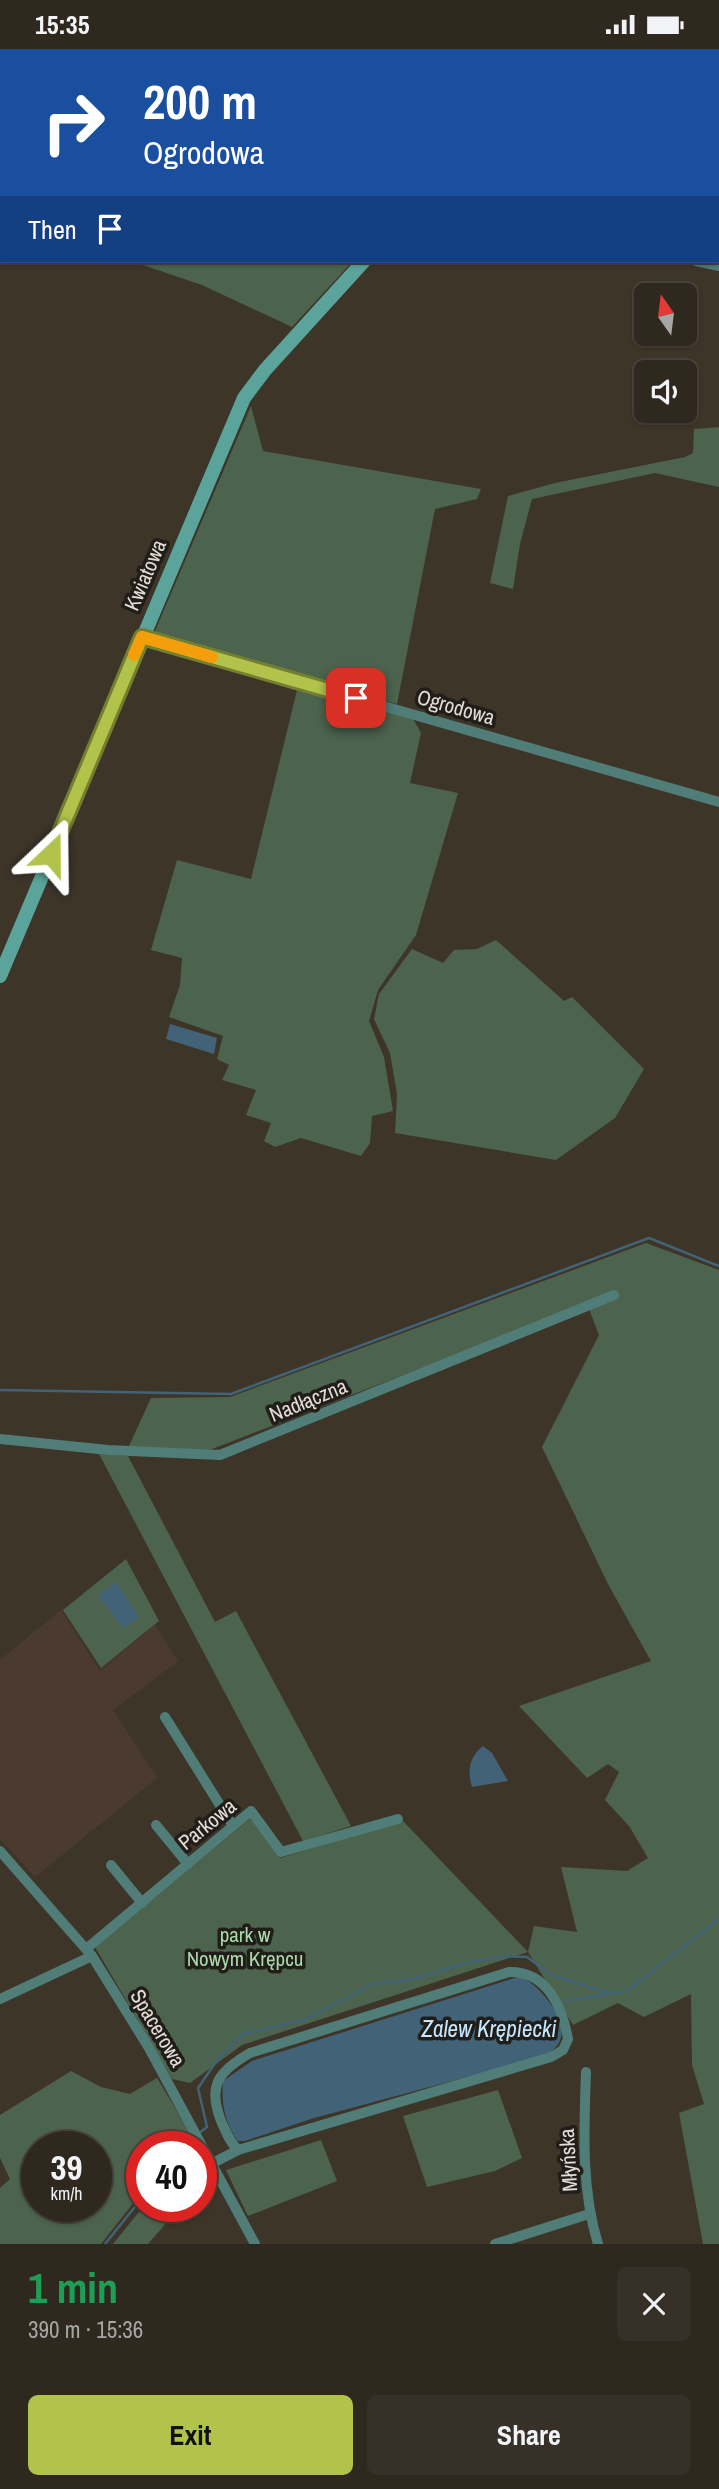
<!DOCTYPE html>
<meta charset="utf-8">
<style>
body{margin:0;font-family:"Archivo Narrow",sans-serif;background:#363028;color:#f1f3f6;height:100vh;display:flex;flex-direction:column;font-size:26px;white-space:nowrap}
*{box-sizing:border-box;margin:0}
p{font-size:23px;color:#a7a6a4}
.icon{flex:none;width:38px;height:38px;fill:none;stroke:currentColor;stroke-width:2;stroke-linecap:round;stroke-linejoin:round}
.map{position:relative;height:2195px;overflow:hidden}
.drawer{display:flex;flex-direction:column;background:#2e281f;flex:1}
.drawer>*{flex:none}
.hud{position:absolute;left:0px;top:0px;width:719px;height:214px;box-shadow:0 2px 5px #0004,0 0 0 2px #49443d;background:#1a4fa0;color:#fff;overflow:hidden}
.needle{width:46px;rotate:346deg}
.tools{position:absolute;left:634px;top:234px;display:grid;gap:14px}
.tools a{display:grid;place-items:center;width:63px;height:63px;border-radius:10px;background:#2e281f;box-shadow:0 2px 5px #0004,0 0 0 2px #49443d;font-size:35px}
.speed{position:absolute;left:21px;top:2082px;display:flex;gap:14px;font-size:35px;font-weight:700;text-align:center}
.speed>*{display:grid;place-content:center;width:91px;height:91px;border-radius:50%;background:#2e281f;box-shadow:0 2px 5px #0004,0 0 0 2px #49443d;line-height:1}
.speed small{font-size:18px;font-weight:400}
.speed .limit{border:10px solid #d22;background:#fff;color:#111}
.pin{position:absolute;display:grid;place-items:center;width:60px;height:60px;color:#fff;margin:-30px;border-radius:14px;box-shadow:0 4px 10px #0006}
.me{position:absolute;width:77px;margin:-38px;rotate:23deg;stroke-linejoin:round;filter:drop-shadow(0 0 5px #0008)}
.turn{display:flex;align-items:center;gap:24px;height:147px;padding:0 28px;font-size:32px}
.turn .icon{width:91px;height:91px;stroke-width:2.5}
.turn b{display:block;font-size:49px;line-height:60px}
.then{display:flex;align-items:center;height:66px;padding:0 28px;background:#0003;gap:14px;font-size:26px}
.round{display:grid;place-items:center;flex:none;width:74px;height:74px;border-radius:10px;background:#363028}
.overview{display:flex;align-items:center;justify-content:space-between;height:119px;padding:0 28px}
h1{font-size:42px;font-weight:800;line-height:52px;color:#1e9e55}
.cta{display:flex;gap:14px;margin-top:auto;padding:14px 28px}
.cta a{flex:1;height:80px;border-radius:10px;background:#b2c34c;color:#111;font-size:28px;font-weight:800;line-height:80px;text-align:center}
.cta a+a{background:#363028;color:#f1f3f6}
.status{display:flex;justify-content:space-between;align-items:center;height:49px;padding:0 35px;background:#2e281f;direction:ltr}
.status svg{height:19px;fill:currentColor}
.map>svg:first-child{display:block}
</style>
<div class="status"><b>15:35</b><svg viewBox="0 0 49 12"><path d="M0 12V9h3v3zM5 12V6h3v6zM10 12V3h3v9zM15 12V0h3v12zM26 1h20v11H26zM47 4h2v5h-2z"/></svg></div>
<div class="map">
<svg width="719" height="2195" viewBox="0 0 719 2195">
<rect width="100%" height="100%" fill="#3e3529"/>
<path fill="#4b3a30" d="M61,1561L100,1622L155,1576L178,1612L113,1661L157,1729L35,1828L0,1790V1611Z"/>
<g fill="#4c634d" fill-rule="evenodd">
<path d="M131,212H353L292,278L202,236Z"/>
<path d="M251,357L263,402L481,440L477,450L435,460L397,655L152,589Z"/>
<path d="M719,378V438L655,424L532,450L520,495L513,540L490,534L508,447L555,434L685,408L693,404L694,380Z"/>
<path d="M298,637L412,668L421,684L410,734L458,744L416,886L378,941L369,972L384,1008L393,1062L372,1067L370,1094L361,1107L301,1089L275,1098L264,1092L271,1074L246,1066L256,1041L222,1031L229,1016L217,1010L223,987L169,968L180,936L182,909L151,901L177,811L251,830Z"/>
<path d="M496,891L564,952L572,948L644,1020L615,1069L556,1111L395,1084L397,1045L390,1004L374,970L379,945L412,900L443,914L454,901L477,900Z"/>
<path d="M646,1194L719,1221V2195H703L679,2064L704,2055L692,2016L691,1945L644,1968L618,1954L573,1976L528,1903L242,1996L190,2034L172,2030L95,1898L252,1768L280,1809L403,1772L528,1903L534,1877L577,1883L561,1818L627,1822L648,1809L629,1777L605,1751L619,1723L608,1715L587,1729L519,1657L651,1612L609,1537L542,1398L599,1286L587,1255L207,1402L128,1399L151,1349L230,1348Z"/>
<path d="M99,1405L128,1407L215,1573L236,1562L351,1777L303,1792Z"/>
<path d="M126,1510L159,1572L101,1619L63,1561Z"/>
<path d="M71,2022L101,2038L130,2045L157,2029L191,2085L177,2098H142V2143L101,2195H0V2139L10,2130L0,2109V2066ZM37,2098H96V2158H37Z"/>
<path d="M498,2041L522,2109L495,2122L427,2138L403,2067Z"/>
<path d="M321,2091L337,2132L248,2167L226,2121Z"/>
<path d="M143,2158H180L148,2195H113Z"/>
</g>
<g fill="#416277">
<path d="M170,975L217,989L214,1005L166,990Z"/>
<path d="M116,1533L139,1568L123,1579L98,1546Z"/>
<path d="M483,1697L492,1704L508,1732L472,1738C467,1722 469,1708 483,1697Z"/>
<path d="M521,1927C539,1937 573,1973 558,1995C556,1999 550,2003 546,2007L314,2069L245,2092H238C225,2075 221,2054 223,2032L252,2012Z"/>
</g>
<g fill="none" stroke-linecap="round" stroke-linejoin="round">
<g stroke="#416277" stroke-width="2.5">
<path d="M0,1341L231,1345L649,1189L719,1217"/>
<path d="M564,1952L627,1942L719,1870"/>
<path d="M198,2085L207,2078L198,2039L218,2010L243,1985L307,1970L372,1935L413,1930L465,1914L505,1907L527,1908L551,1926L608,1944"/>
<path d="M182,2098L193,2089"/>
<path d="M105,2195L142,2149"/>
</g>
<g stroke="#507d77" stroke-width="10">
<path d="M0,46H2"/>
<path d="M696,212L719,217"/>
<path d="M142,588L719,753"/>
<path d="M0,1390L108,1401L220,1406L614,1246"/>
<path d="M165,1668L233,1777"/>
<path d="M156,1776L188,1815"/>
<path d="M0,1802L92,1907L149,1999L255,2195"/>
<path d="M111,1816L142,1854"/>
<path d="M86,1900L251,1762L281,1803L398,1770"/>
<path d="M0,1950L92,1907"/>
<path d="M586,2023C584,2080 581,2140 598,2195"/>
<path d="M213,2114L238,2101L551,2008L563,2001L568,1990C562,1956 546,1922 509,1923L250,2004C219,2022 207,2036 221,2072C226,2083 229,2092 238,2101"/>
<path d="M495,2195L589,2165"/>
</g>
<g stroke="#5aa49b" stroke-width="14">
<path d="M502,2L503,0"/>
<path d="M0,927L244,349L265,321L364,212"/>
</g>
<g stroke="#afa8a0" stroke-width="2.5" stroke-dasharray="9 9" stroke-linecap="butt">
<path d="M0,19H2"/>
<path d="M718,178L719,179"/>
</g>
</g>
<g fill="none" stroke-linecap="round" stroke-linejoin="round">
<g stroke="#747f31" stroke-width="18">
<path id="route" d="M51,805L142,588L356,649"/>
</g>
<use href="#route" stroke="#b2c34c" stroke-width="12"/>
<path stroke="#f59e0b" stroke-width="12" d="M134,606L142,588L212,608"/>
</g>
<g text-anchor="middle" dominant-baseline="central" stroke-width="7" stroke-linejoin="round" paint-order="stroke">
<g font-size="21" fill="#e2dcd5" stroke="#211d18">
<text transform="translate(145 526) rotate(-67)">Kwiatowa</text>
<text transform="translate(456 658) rotate(16)">Ogrodowa</text>
<text transform="translate(308 1351) rotate(-22)">Nadłączna</text>
<text transform="translate(207 1775) rotate(-39)">Parkowa</text>
<text transform="translate(158 1979) rotate(59)">Spacerowa</text>
<text transform="translate(568 2111) rotate(-93)">Młyńska</text>
</g>
<g font-size="21" fill="#a9d9aa" stroke="#211d18">
<text x="245" y="1885">park w<tspan x="245" dy="24">Nowym Krępcu</tspan></text>
</g>
<g font-size="23" font-style="italic" fill="#c4e7ff" stroke="#211d18">
<text x="489" y="1979">Zalew Krępiecki</text>
</g>
</g>
</svg>
<div class="tools">
<a><svg class="needle" viewBox="-14 -14 28 28"><path d="M0-13l5 13h-10z" fill="#e53935"/><path d="M0 13l5-13h-10z" fill="#a7a6a4"/></svg></a>
<a><svg class="icon" aria-label="sound" viewBox="0 0 24 24"><path d="M4 9h4l5-4v14l-5-4H4zM17 9q2 3 0 6"/></svg></a>
</div>
<div class="speed"><div>39<small>km/h</small></div><div class="limit">40</div></div>
<div class="pin" style="left:356px;top:649px;background:#d93025"><svg class="icon" aria-label="arrive" viewBox="0 0 24 24"><path d="M6 21V4h12l-3 4 3 4H6"/></svg></div>
<svg class="me" style="left:51px;top:805px" viewBox="-20 -20 40 40"><path d="M0-17L14 15 0 8-14 15z" fill="#b2c34c" stroke="#fff" stroke-width="4"/></svg>
<div class="hud">
<div class="turn"><svg class="icon" aria-label="right" viewBox="0 0 24 24"><path d="M7 20v-9h11M14 6l5 5-5 5"/></svg><div><b>200 m</b>Ogrodowa</div></div>
<div class="then">Then<svg class="icon" aria-label="arrive" viewBox="0 0 24 24"><path d="M6 21V4h12l-3 4 3 4H6"/></svg></div>
</div>
</div>
<section class="drawer">
<div class="overview"><div><h1>1 min</h1><p>390 m · 15:36</p></div><a class="round"><svg class="icon" aria-label="close" viewBox="0 0 24 24"><path d="M6 6l12 12M18 6L6 18"/></svg></a></div>
<div class="cta"><a>Exit</a><a>Share</a></div>
</section>
